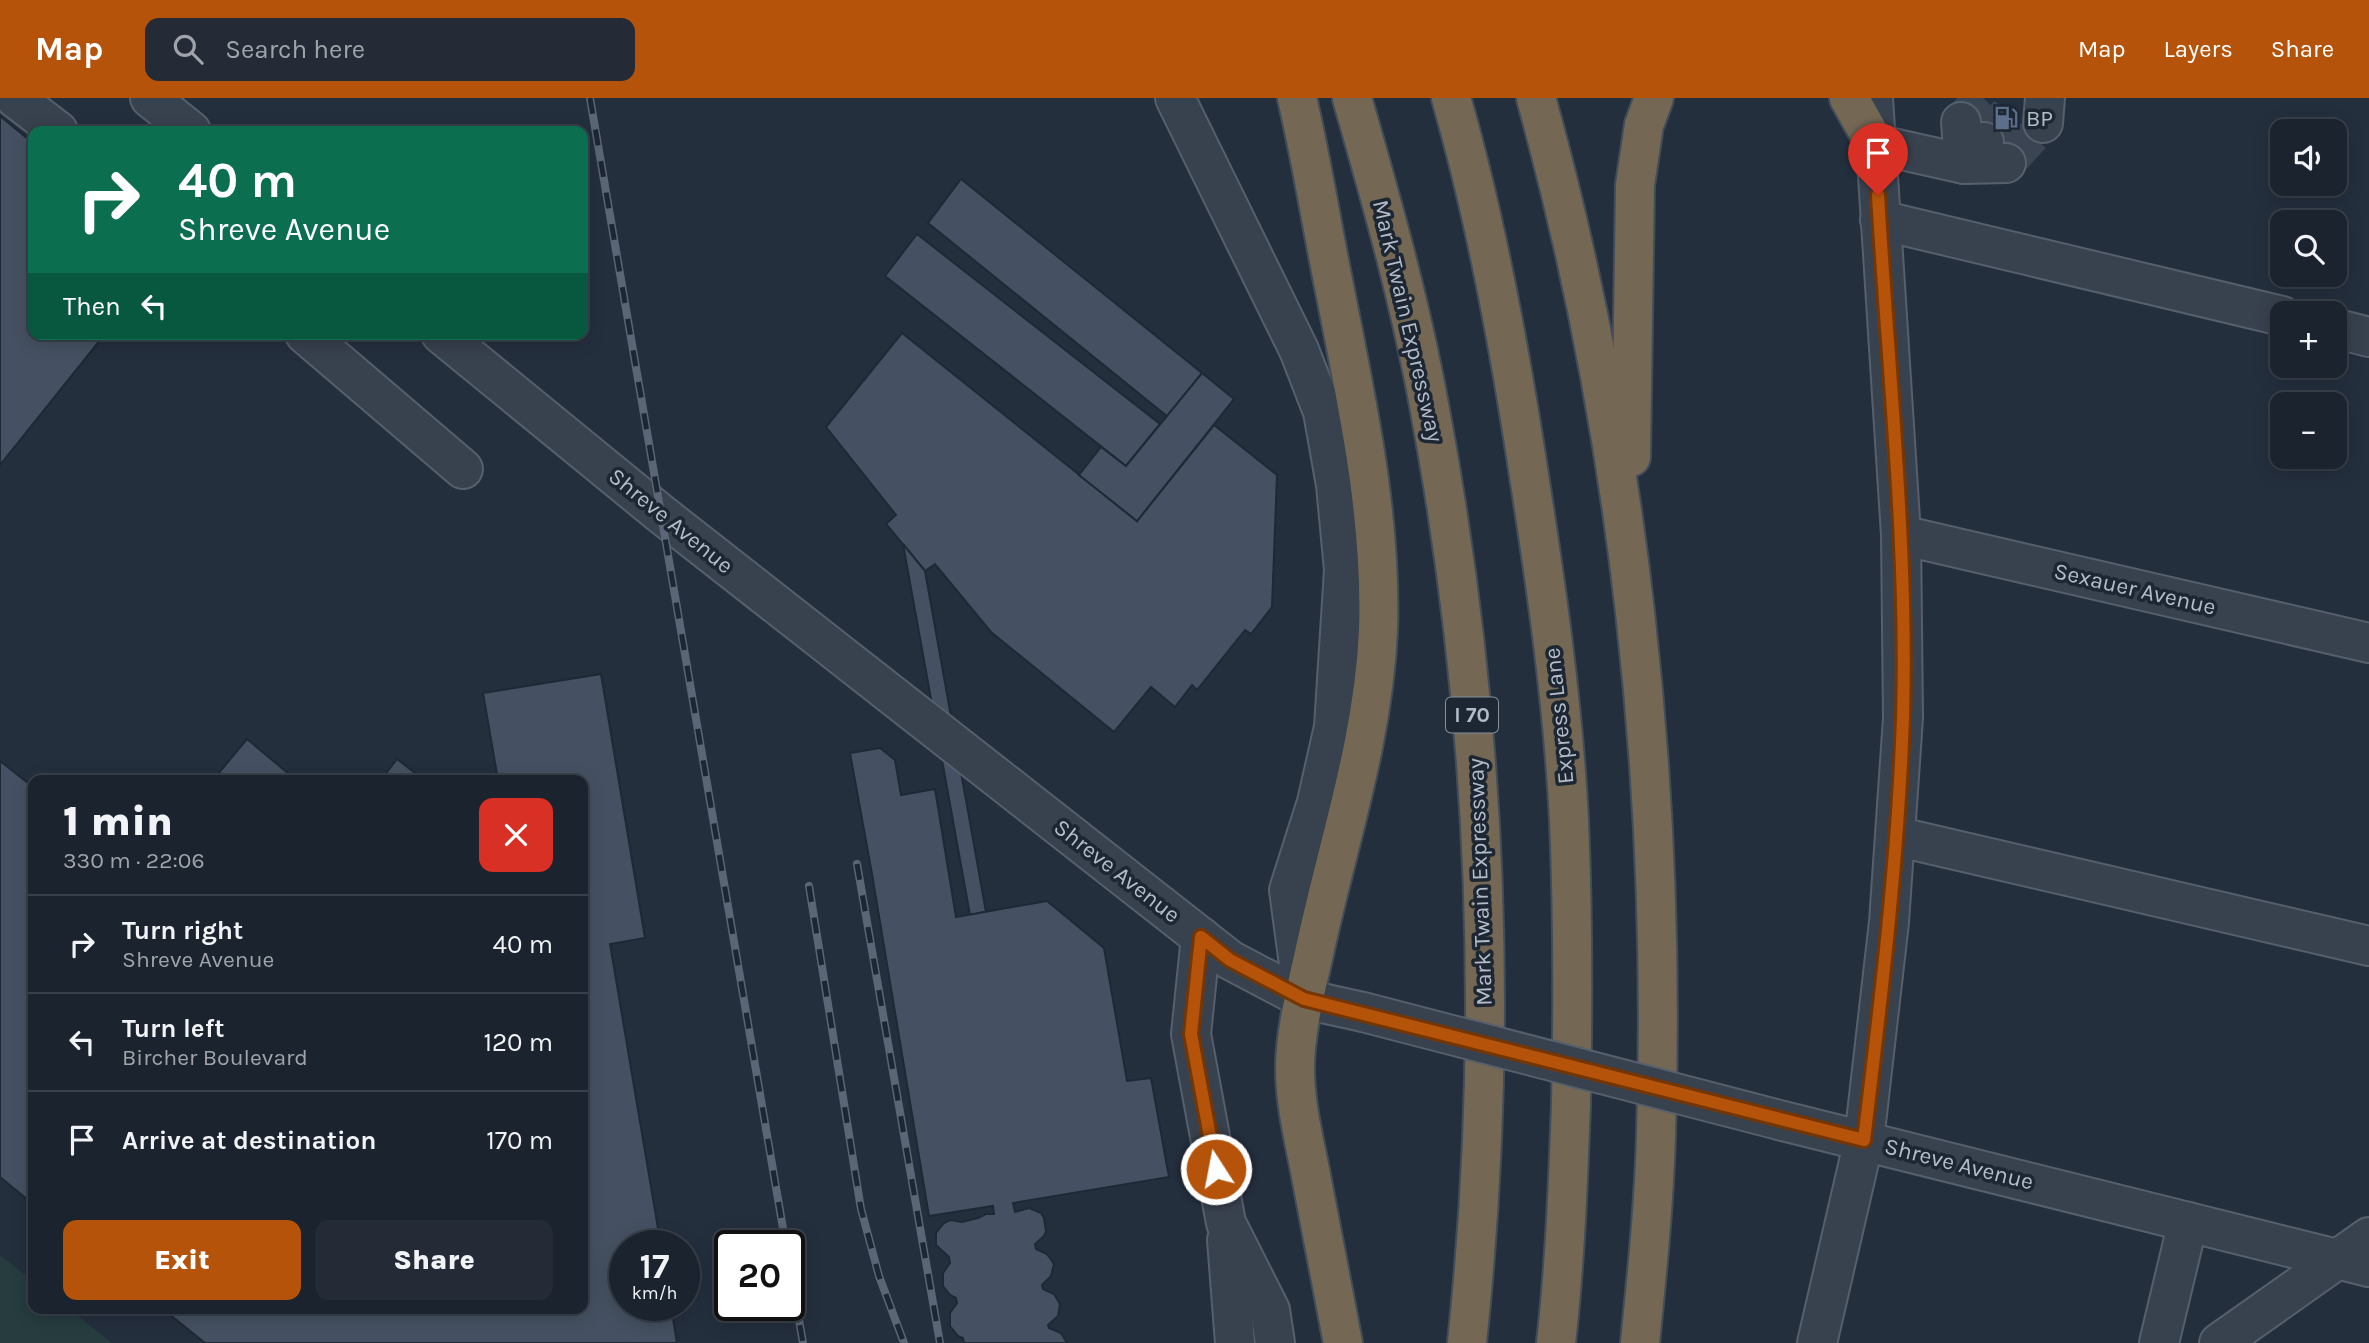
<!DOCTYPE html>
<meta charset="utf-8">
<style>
body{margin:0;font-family:Karla,sans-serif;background:#242b36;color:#f1f3f6;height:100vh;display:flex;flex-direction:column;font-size:26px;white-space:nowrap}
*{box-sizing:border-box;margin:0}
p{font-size:23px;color:#a0a4aa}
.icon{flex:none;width:38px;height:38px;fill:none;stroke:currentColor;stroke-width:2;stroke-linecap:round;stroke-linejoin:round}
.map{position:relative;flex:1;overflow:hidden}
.panel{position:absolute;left:28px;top:677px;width:560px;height:539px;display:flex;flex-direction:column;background:#1b232e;border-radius:14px;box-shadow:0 4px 18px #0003,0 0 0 2px #39404a}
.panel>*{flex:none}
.top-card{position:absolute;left:28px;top:28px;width:560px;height:214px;border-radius:14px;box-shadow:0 4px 18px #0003,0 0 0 2px #39404a;background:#0b6e4f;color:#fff;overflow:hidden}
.tools{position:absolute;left:2270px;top:21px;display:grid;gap:14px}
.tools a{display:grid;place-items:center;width:77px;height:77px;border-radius:14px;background:#1b232e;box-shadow:0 4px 18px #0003,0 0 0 2px #39404a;font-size:35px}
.speed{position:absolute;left:609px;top:1132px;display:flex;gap:14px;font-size:35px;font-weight:700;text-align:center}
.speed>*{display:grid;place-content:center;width:91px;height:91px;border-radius:50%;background:#1b232e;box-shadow:0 4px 18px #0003,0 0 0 2px #39404a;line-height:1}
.speed small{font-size:18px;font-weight:400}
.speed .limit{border:4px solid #111;border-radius:10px;background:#fff;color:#111}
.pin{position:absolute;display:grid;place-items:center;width:60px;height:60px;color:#fff;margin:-72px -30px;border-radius:50% 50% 50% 0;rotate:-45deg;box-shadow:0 0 7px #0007}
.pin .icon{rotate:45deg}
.me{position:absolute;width:77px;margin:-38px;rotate:349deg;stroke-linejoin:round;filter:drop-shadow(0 0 5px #0008)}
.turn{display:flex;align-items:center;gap:24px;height:147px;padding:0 35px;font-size:32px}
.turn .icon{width:91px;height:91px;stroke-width:2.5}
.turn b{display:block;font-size:49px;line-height:60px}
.then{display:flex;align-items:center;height:66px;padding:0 35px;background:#0003;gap:14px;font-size:26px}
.round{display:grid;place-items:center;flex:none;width:74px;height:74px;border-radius:14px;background:#242b36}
.summary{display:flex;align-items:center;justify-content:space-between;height:119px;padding:0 35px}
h1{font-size:42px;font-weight:800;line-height:52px}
.primary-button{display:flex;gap:14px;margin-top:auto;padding:14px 35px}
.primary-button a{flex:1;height:80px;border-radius:14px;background:#b45309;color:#fff;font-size:28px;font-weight:800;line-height:80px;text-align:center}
.primary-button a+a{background:#242b36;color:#f1f3f6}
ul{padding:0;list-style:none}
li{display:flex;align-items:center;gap:21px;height:98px;padding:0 35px;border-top:2px solid #39404a}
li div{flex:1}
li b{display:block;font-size:26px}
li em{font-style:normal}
header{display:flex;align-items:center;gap:42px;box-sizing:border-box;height:98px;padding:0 35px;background:#b45309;color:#fff}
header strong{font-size:33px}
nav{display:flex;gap:38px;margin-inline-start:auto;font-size:24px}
.search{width:490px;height:63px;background:#242b36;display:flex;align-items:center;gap:18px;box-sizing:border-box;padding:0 24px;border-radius:14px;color:#a0a4aa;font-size:26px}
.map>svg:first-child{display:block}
</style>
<header>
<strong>Map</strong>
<div class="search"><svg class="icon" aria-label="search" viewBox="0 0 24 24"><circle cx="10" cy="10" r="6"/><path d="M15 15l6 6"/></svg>Search here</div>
<nav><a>Map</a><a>Layers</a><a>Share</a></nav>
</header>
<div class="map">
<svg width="2369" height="1245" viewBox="0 0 2369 1245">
<rect width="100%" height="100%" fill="#242f3e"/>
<path fill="#263c3f" d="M0,1157L33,1183V1211H69L112,1245H0Z"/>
<g fill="#455162" stroke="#1f2835" stroke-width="2">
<path d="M0,18L33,45V236H105L0,367Z"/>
<path d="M961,81L1202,275L1168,319L928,125Z"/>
<path d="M917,136L1160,326L1126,368L885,178Z"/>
<path d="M902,235L1137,423L1214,327L1277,377L1272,509L1251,536L1245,532L1197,592L1192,587L1175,609L1151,589L1114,634L991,534L935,466L925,473L886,426L896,417L826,329Z"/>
<path d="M1202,275L1234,301L1137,423L1079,377L1101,349L1126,368Z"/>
<path d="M903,446L925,473L986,814L970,817Z"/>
<path d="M601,576L645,840L610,846L661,1148H625V1208H671L677,1245H205L163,1211H583V682H498L483,595Z"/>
<path d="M247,641L296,682H213Z"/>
<path d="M880,650L895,662L901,697L935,691L956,819L1047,803L1104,850L1127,983L1151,980L1169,1079L1013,1105L1015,1114L1029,1110L1041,1115L1044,1120L1046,1133L1044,1138L1035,1146L1036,1151L1047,1156L1054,1166L1051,1178L1042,1187L1043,1191L1054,1196L1060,1206L1058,1218L1048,1227L1049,1230L1061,1235L1067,1245H964L963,1240L958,1238L950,1228V1215L957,1205L956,1200L950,1197L943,1188V1175L950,1165L949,1159L936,1147V1135L944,1125L950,1122L962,1124L978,1120L986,1116H994L993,1108L929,1118L872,776L850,655Z"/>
<path d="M397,661L424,682H381Z"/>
<path d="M0,663L33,689V1106L0,1079Z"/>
</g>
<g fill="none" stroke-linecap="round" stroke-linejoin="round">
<g stroke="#3a4453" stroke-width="38" stroke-dasharray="38 19" stroke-linecap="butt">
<path d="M1961,24L1983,0"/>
<path d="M1984,44L2021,1"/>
<path d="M2006,65L2043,25"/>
</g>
<g stroke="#565f6c" stroke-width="42">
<g id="minor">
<path d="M15,0L58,33"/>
<path d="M150,0L191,33"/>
<path d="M1175,0L1299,252L1323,314L1336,387L1344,472L1334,629L1317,704L1289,792L1303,896"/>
<path d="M1961,24L1964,66L2006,65"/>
<path d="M2043,25L2045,0"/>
<path d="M1875,46L1964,66L1984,44"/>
<path d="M1880,122L2282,218"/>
<path d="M2334,230L2369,239"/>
<path d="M305,236L463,371"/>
<path d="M441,236L661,416L1230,862L1304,901L1363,914"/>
<path d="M1901,437L2369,545"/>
<path d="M1895,738L2369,848"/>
<path d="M1201,839L1191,936L1226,1125L1270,1212L1275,1245"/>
<path d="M1783,1023L2369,1169"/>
<path d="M1227,1142L1235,1245"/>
<path d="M1817,1245L1864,1042L1889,824L1903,620L1901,437L1873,0"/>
<path d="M2159,1245L2188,1124"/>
<path d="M2219,1245L2369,1139"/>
</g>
</g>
<g stroke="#434c59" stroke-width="42">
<g id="highway">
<path d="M1297,0C1312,64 1322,129 1335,193C1357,305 1382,419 1378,533C1373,644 1338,744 1315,851C1307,887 1295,933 1295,970C1295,1008 1305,1045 1312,1083C1322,1137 1333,1191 1343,1245"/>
<path d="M1352,0C1381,101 1410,203 1429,307C1487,616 1500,932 1467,1245"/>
<path d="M1451,0C1486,121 1509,246 1528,371C1546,487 1563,604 1569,722C1573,816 1573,911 1571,1006C1568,1086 1565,1166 1556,1245"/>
<path d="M1536,0C1629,335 1667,690 1656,1037C1654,1107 1647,1176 1640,1245"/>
<path d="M1849,0L1875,46"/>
<path d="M1631,359L1635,87L1644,27L1654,0"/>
</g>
</g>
<use href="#minor" stroke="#38414e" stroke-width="38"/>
<use href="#highway" stroke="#746855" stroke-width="38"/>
<g stroke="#5a6575" stroke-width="8">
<g id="rail">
<path d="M590,0L786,1148"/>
<path d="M857,766L940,1245"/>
<path d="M809,788L861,1111L879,1178L904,1245"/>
<path d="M789,1164L803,1245"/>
</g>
</g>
<use href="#rail" stroke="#1d2633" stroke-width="5" stroke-dasharray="16" stroke-linecap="butt"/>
<g stroke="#565f6c" stroke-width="42" stroke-linecap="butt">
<path id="minor-bridge" d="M1363,914L1783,1023"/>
</g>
<use href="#minor-bridge" stroke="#38414e" stroke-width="38"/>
</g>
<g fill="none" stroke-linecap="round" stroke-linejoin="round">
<g stroke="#753606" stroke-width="18">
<path id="route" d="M1216,1071L1191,936L1201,839L1230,862L1304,901L1864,1042C1881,902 1898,761 1903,620C1908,446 1888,271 1878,97"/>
</g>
<use href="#route" stroke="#b45309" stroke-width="12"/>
</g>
<defs>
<g id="fuel-bare" transform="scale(1.89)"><path d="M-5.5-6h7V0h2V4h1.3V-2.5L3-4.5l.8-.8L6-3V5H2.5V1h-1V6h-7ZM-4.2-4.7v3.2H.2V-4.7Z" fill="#5c6f8a" stroke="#1d2633" stroke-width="2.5" paint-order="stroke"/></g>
</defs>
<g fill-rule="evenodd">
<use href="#fuel-bare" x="2006" y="20"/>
</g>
<g text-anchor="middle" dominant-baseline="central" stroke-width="7" stroke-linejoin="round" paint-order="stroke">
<rect fill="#1d2633" stroke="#878f9c" stroke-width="2" x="1446" y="599.5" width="52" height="35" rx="5"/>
<g font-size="21" font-weight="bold" fill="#b4bcc9">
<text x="1472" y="617">I 70</text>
</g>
<g font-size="23" fill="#b4bcc9" stroke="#1d2633" text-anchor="start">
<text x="2026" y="20">BP</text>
</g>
<g font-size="23" fill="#b4bcc9" stroke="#1d2633">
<text transform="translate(1408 223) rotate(77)">Mark Twain Expressway</text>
<text transform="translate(671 423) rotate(39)">Shreve Avenue</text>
<text transform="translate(2135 491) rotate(13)">Sexauer Avenue</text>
<text transform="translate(1559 618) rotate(-96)">Express Lane</text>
<text transform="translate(1117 773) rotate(38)">Shreve Avenue</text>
<text transform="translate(1480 784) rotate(-92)">Mark Twain Expressway</text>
<text transform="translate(1959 1066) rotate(14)">Shreve Avenue</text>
</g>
</g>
</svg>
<div class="tools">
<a><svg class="icon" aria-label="sound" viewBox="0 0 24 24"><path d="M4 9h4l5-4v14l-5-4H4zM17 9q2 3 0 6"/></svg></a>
<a><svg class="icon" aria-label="search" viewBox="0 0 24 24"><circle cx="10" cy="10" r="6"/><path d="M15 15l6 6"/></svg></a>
<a>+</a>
<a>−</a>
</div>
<div class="speed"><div>17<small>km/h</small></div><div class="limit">20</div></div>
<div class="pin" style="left:1878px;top:97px;background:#d93025"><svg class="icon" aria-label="arrive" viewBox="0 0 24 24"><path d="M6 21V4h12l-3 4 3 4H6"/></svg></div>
<svg class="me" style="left:1216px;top:1071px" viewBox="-20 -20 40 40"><circle r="17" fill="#b45309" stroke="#fff" stroke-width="3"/><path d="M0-11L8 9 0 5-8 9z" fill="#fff"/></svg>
<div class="top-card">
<div class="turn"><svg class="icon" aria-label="right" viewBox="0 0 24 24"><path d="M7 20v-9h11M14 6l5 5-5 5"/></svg><div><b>40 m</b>Shreve Avenue</div></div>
<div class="then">Then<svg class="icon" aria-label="left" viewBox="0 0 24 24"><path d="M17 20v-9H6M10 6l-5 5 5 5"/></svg></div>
</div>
<section class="panel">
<div class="summary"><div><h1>1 min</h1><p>330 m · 22:06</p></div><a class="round" style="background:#d93025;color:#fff"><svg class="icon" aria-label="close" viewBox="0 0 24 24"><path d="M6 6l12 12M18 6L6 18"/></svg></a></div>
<ul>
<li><svg class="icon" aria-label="right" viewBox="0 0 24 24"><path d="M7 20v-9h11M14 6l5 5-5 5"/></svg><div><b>Turn right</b><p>Shreve Avenue</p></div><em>40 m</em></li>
<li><svg class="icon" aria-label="left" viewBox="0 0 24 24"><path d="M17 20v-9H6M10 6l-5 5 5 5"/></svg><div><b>Turn left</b><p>Bircher Boulevard</p></div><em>120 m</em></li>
<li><svg class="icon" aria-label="arrive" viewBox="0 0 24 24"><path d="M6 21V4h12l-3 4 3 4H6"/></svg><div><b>Arrive at destination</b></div><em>170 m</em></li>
</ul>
<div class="primary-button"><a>Exit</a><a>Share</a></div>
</section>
</div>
